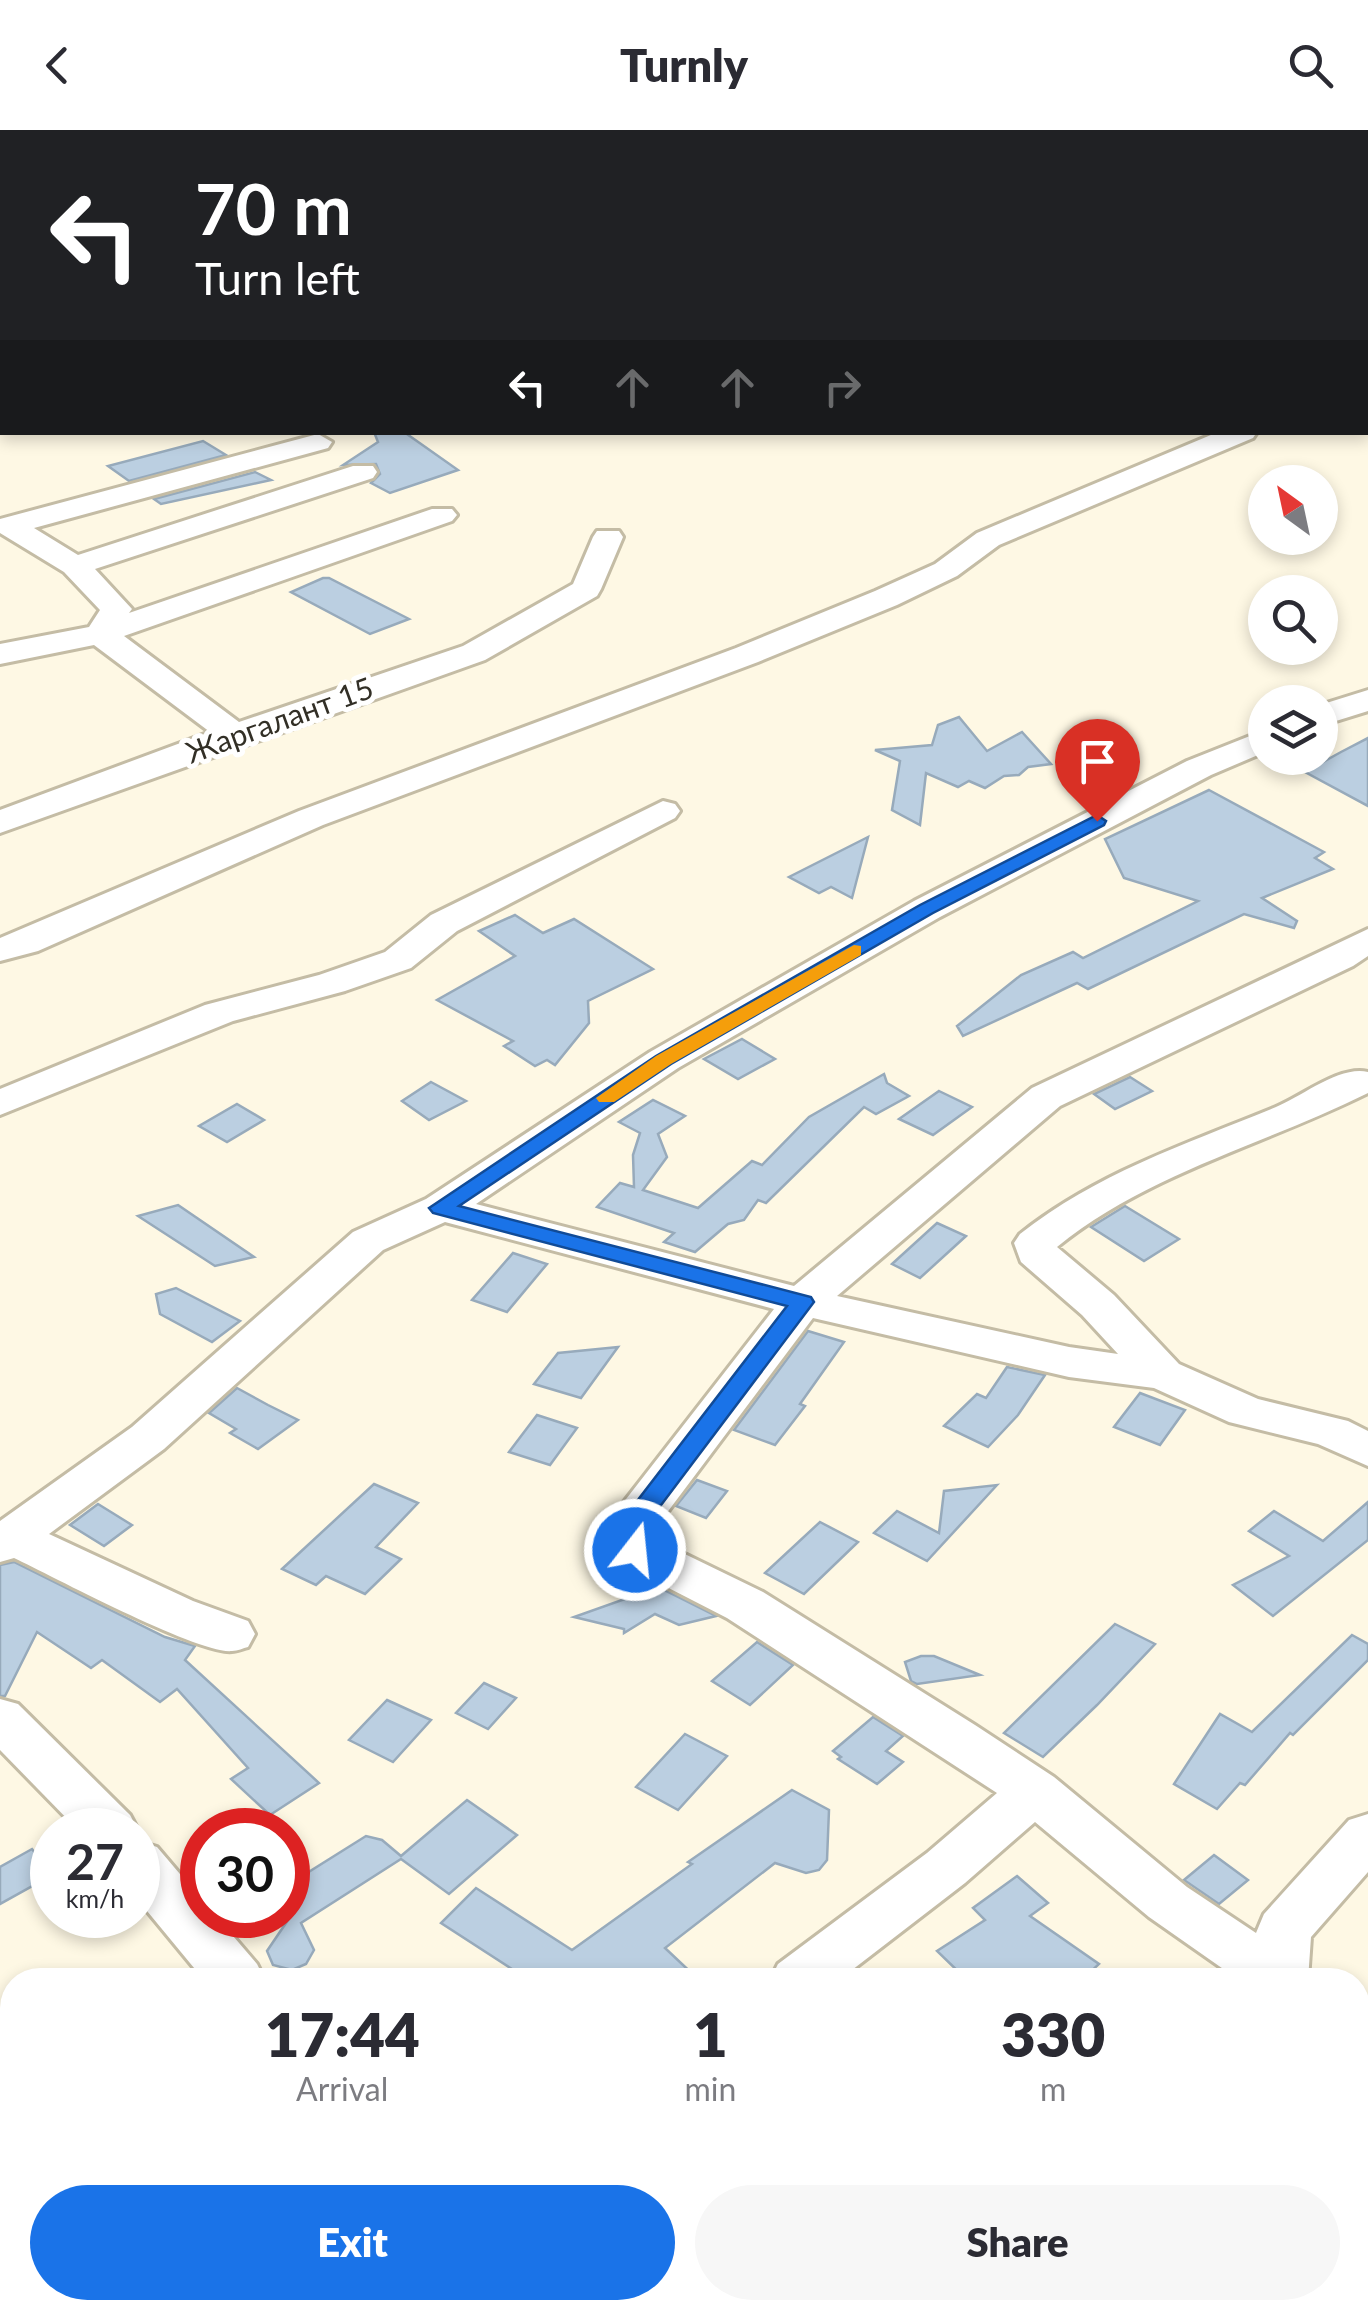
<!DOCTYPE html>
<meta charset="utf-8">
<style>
body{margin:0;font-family:Lato,sans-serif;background:#f7f7f7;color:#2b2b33;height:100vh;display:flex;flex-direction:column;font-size:38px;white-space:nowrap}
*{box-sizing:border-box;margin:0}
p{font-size:32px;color:#7c7c81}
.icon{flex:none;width:55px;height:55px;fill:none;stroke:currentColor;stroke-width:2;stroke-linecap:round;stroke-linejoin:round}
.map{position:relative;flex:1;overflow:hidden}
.drawer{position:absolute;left:0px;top:1838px;width:1370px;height:352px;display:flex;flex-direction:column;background:#fff;border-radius:40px 40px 0 0;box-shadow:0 5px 15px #0003}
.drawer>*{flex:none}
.top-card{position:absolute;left:0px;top:0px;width:1370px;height:305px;box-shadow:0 5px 15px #0003;background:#202124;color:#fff;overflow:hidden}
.needle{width:65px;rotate:327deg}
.tools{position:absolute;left:1248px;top:335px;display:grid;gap:20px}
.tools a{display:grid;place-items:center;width:90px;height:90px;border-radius:50%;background:#fff;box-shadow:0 5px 15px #0003;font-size:50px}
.speed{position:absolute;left:30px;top:1678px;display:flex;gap:20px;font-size:50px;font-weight:700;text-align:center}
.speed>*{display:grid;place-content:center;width:130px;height:130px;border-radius:50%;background:#fff;box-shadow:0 5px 15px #0003;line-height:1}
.speed small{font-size:25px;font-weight:400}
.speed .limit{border:15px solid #d22;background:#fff;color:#111}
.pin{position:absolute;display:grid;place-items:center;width:85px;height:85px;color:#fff;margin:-102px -42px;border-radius:50% 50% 50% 0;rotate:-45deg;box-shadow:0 0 10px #0007}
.pin .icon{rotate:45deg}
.me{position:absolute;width:110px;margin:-55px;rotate:16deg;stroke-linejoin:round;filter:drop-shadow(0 0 8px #0008)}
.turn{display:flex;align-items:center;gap:35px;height:210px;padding:0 30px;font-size:45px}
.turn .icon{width:130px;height:130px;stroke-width:2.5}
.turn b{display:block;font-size:70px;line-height:85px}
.lanes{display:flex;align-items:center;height:95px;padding:0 30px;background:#0003;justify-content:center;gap:50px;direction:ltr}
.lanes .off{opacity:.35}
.eta{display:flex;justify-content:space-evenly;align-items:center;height:170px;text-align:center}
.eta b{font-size:60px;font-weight:800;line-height:70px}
.primary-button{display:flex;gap:20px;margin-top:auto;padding:20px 30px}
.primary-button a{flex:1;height:115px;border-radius:60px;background:#1a73e8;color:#fff;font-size:40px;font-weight:800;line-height:115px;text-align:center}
.primary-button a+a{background:#f7f7f7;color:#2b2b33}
header{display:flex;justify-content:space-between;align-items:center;height:130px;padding:0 30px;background:#fff;font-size:45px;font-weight:800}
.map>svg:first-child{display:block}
</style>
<header><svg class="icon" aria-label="back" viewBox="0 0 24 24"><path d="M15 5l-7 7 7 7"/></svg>Turnly<svg class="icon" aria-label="search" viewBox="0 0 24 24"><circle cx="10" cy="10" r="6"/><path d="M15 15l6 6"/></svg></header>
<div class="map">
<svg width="1368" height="2189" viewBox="0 0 1368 2189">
<rect width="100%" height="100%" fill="#fef8e4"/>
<g fill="#bbcfe1" stroke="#97aabb" stroke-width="2.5">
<path d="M374,302H404L458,340L390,363L371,353L380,344L376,334L343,335L378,312Z"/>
<path d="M203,311L226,325L129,351L108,336Z"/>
<path d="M255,342L271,350L161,374L154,369Z"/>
<path d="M323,448H329L409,489L370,504L291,462Z"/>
<path d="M959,587L987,621L1022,602L1051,634L1028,637L1019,645L1004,646L985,658L969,651L958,657L926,643L920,695L892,680L900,631L875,620L932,615L938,595Z"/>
<path d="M1368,608V676L1305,642L1341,622Z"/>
<path d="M1209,660L1324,722L1315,728L1333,739L1262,768L1297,791L1294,798L1244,784L1088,859L1077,853L963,906L957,896L1021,845L1073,822L1083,828L1198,771L1124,748L1105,709Z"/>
<path d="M868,707L852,768L831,757L819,763L789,747Z"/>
<path d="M515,785L543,803L574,789L653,839L588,871L589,893L555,935L547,930L535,936L504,916L513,911L437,870L515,826L479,801Z"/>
<path d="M742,909L775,929L738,949L704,929Z"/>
<path d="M884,944L887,953L909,966L876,984L864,977L766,1073L758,1070L744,1090L728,1094L695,1122L664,1112L674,1103L597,1077L620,1053L634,1057L633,1025L640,1003L619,992L653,970L685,986L658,1004L667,1027L643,1060L698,1078L752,1031L762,1035L809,987Z"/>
<path d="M1130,947L1152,961L1115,979L1094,964Z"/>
<path d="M431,952L466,971L429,990L402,971Z"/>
<path d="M939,961L972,977L933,1005L899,989Z"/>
<path d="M237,974L264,990L227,1012L199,996Z"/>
<path d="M178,1075L254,1127L215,1136L138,1086Z"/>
<path d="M1125,1076L1179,1109L1144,1131L1091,1097Z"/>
<path d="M937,1093L966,1106L920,1148L892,1134Z"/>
<path d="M513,1123L547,1134L507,1182L472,1170Z"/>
<path d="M176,1158L240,1191L212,1212L160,1184L156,1164Z"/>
<path d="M808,1201L844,1212L800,1274L805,1276L775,1315L734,1300Z"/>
<path d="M618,1217L581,1268L534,1254L558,1223Z"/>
<path d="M1007,1237L1045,1245L1018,1285L988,1317L944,1296L977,1264L986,1268Z"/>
<path d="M237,1258L268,1275L298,1290L258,1319L230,1303L236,1299L209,1283Z"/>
<path d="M1140,1263L1185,1280L1160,1315L1114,1297Z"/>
<path d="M537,1285L577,1298L550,1335L509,1322Z"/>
<path d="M697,1350L727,1361L706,1388L676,1376Z"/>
<path d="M374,1354L418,1373L376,1417L401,1429L365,1464L326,1446L316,1455L282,1439Z"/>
<path d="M997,1355L927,1431L874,1403L897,1381L939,1403L944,1361Z"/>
<path d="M1368,1372V1410L1273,1486L1233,1455L1289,1426L1249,1401L1274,1381L1323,1411Z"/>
<path d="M98,1374L132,1395L104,1416L70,1395Z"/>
<path d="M820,1392L858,1412L804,1464L765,1443Z"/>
<path d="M14,1432L165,1507L195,1516L185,1530L319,1653L270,1685L231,1649L248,1638L177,1559L160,1572L102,1530L91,1538L37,1502L5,1566H0V1435Z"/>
<path d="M607,1443L658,1457L716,1486L679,1495L655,1484L624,1503V1499L574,1487L625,1469L602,1456Z"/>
<path d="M1115,1494L1155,1514L1097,1575L1043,1627L1004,1603Z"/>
<path d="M1352,1505L1368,1514V1530L1293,1605L1290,1603L1245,1655L1240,1653L1217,1679L1174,1654L1220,1584L1252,1602Z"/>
<path d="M757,1512L793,1535L750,1575L712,1551Z"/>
<path d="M921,1526H934L980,1545L917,1554L911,1551L905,1532Z"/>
<path d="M484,1553L516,1568L488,1599L456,1583Z"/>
<path d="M387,1570L431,1590L393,1632L349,1610Z"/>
<path d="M873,1587L903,1606L886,1621L903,1632L877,1654L838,1629L841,1627L833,1621Z"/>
<path d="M685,1604L727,1626L678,1680L636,1657Z"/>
<path d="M792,1660L829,1680L827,1730L819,1740L806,1743L775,1733L665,1818L699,1850H529L441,1793L476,1758L572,1820L692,1734L688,1732Z"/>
<path d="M467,1670L517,1705L449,1764L401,1729L301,1793L314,1820L306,1834L292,1840L273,1835L267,1821L288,1790V1755L366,1706L382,1710L401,1726Z"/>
<path d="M32,1719L52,1745L0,1774V1737Z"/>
<path d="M1214,1725L1248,1750L1219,1774L1184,1750Z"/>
<path d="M1017,1746L1048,1773L1030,1786L1099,1834L1082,1850H967L937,1821L985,1790L973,1778Z"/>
</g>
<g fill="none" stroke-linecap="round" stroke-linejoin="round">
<g stroke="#c4bca5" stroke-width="6">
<g id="street">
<path d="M2,209V225L0,226V210Z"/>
<rect x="0" y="267" width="2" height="16"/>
<path d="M1218,302H1257L1253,308L999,415L957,446L897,475L758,532L323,695L38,821L0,831V808L299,681L736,518L875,461L935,434L977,403Z"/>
<path d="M318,304L332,312L328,318L34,398L78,425L353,336H373L377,342L373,348L95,439L132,479L129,483L432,379H452L457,385L452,391L124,506L239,592L463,516L573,454L593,407L597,401H619L623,407L601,459L597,466L485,530L0,703V680L210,602L94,515L0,534V514L89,497L100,480L64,442L0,403V389Z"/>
<path d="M1368,560V581L1320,596V575Z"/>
<path d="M1265,600V622L1211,645L940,787L678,938L476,1074L794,1156L1032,958L1368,799V826L1353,836L1060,976L837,1166L1069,1217L1118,1224L1082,1185L1021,1132L1014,1113L1020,1104C1097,1043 1186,1014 1276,977C1301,967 1340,935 1368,942V963C1264,1015 1148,1043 1057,1117L1114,1165L1179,1234L1258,1269L1348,1291L1368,1301V1336L1318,1314L1229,1292L1154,1258L1069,1247L813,1188L657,1396L658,1411L763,1462L975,1595L1054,1647L1187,1757L1256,1803L1264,1784L1349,1690L1368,1684V1742L1311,1807L1308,1850H1239L1149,1787L1035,1692L965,1753L839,1850H770L778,1834L927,1723L997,1663L727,1488L618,1432C608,1416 606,1399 616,1382L774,1179L445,1092L383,1120L164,1319L49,1404L193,1471L248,1491L255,1504L248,1517C243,1518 238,1521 232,1521C200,1525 52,1446 14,1428L0,1432V1391L132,1297L353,1102L426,1069L650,922L914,771L1187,631Z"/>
<path d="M663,671L675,674L680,681L675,688L457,801L411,838L345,861L233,891L0,985V959L205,875L319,845L385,822L431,785Z"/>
<path d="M0,1569L18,1574L130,1685L138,1700V1701L78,1700L0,1620Z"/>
<path d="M138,1711L157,1717L202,1770V1785H215L257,1834L265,1850H204L138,1770Z"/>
<path d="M312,2178H377L382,2189H317Z"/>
<path d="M1067,2178H1132L1127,2189H1062Z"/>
</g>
</g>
<use href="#street" fill="#fff" fill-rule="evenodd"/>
</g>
<path fill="#1a73e8" stroke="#114b97" stroke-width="2.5" d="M1097,685L1106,691L1104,695L933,783L671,934L459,1076L811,1167L814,1172L646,1395L648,1420L644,1426H626L620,1394L624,1388L787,1176L433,1083L429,1078L656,926L920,775Z"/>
<path fill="#f59e0b" d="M854,815L861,816V825L671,934L614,972H599L596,968L656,926Z"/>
<g text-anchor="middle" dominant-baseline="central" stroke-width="10" stroke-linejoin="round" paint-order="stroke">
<g font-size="30" fill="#322f26" stroke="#fff">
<text transform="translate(279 589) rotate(-20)">Жаргалант 15</text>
</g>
</g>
</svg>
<div class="tools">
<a><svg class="needle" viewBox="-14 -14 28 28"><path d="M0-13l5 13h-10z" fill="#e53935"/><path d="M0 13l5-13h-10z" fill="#7c7c81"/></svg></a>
<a><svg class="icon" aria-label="search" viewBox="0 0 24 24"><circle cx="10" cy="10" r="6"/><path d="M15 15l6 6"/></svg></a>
<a><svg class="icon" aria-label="layers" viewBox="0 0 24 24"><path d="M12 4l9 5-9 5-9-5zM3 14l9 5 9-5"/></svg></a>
</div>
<div class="speed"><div>27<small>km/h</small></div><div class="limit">30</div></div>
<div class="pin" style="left:1097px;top:691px;background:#d93025"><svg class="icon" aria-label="arrive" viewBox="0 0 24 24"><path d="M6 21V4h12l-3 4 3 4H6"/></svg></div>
<svg class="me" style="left:635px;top:1420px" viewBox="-20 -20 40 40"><circle r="17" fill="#1a73e8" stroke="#fff" stroke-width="3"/><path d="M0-11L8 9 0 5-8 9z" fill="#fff"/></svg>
<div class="top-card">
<div class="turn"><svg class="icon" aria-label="left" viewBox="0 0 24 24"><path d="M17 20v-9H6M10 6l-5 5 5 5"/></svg><div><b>70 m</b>Turn left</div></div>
<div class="lanes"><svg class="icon" aria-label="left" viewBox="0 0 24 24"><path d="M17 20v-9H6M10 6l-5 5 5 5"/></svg><svg class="icon off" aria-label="ahead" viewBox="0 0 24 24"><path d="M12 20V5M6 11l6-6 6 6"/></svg><svg class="icon off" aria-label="ahead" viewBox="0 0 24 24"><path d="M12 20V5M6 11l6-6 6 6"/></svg><svg class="icon off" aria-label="right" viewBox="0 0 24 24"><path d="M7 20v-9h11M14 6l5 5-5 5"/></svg></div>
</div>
<section class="drawer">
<div class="eta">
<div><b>17:44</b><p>Arrival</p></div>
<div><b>1</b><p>min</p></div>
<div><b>330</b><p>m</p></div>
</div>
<div class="primary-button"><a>Exit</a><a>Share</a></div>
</section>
</div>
